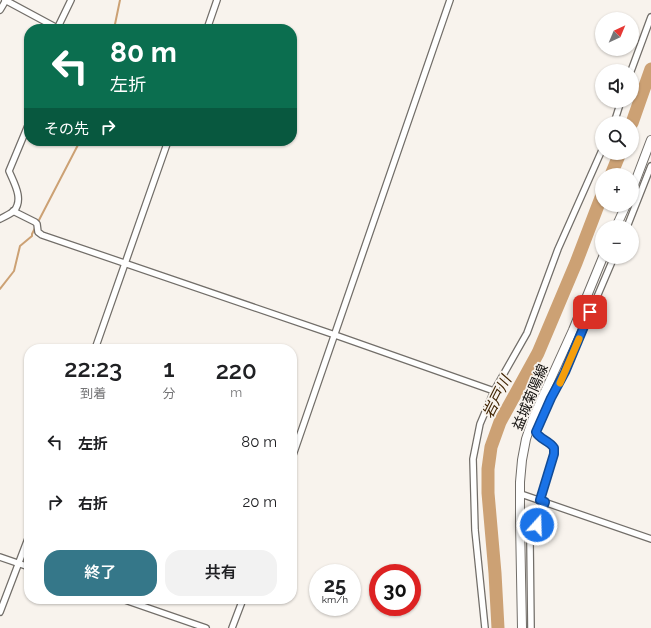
<!DOCTYPE html>
<html lang="ja">
<meta charset="utf-8">
<style>
body{margin:0;font-family:Raleway,"Noto Sans JP",sans-serif;background:#f2f2f2;color:#202124;height:100vh;display:flex;flex-direction:column;font-size:15px;white-space:nowrap}
*{box-sizing:border-box;margin:0}
p{font-size:13px;color:#757577}
.icon{flex:none;width:22px;height:22px;fill:none;stroke:currentColor;stroke-width:2;stroke-linecap:round;stroke-linejoin:round}
.map{position:relative;flex:1;overflow:hidden}
.side{position:absolute;left:24px;top:344px;width:273px;height:260px;display:flex;flex-direction:column;background:#fff;border-radius:16px;box-shadow:0 1px 3px #0004}
.side>*{flex:none}
.banner{position:absolute;left:24px;top:24px;width:273px;height:122px;border-radius:16px;box-shadow:0 1px 3px #0004;background:#0b6e4f;color:#fff;overflow:hidden}
.needle{width:26px;rotate:44deg}
.tools{position:absolute;left:595px;top:12px;display:grid;gap:8px}
.tools a{display:grid;place-items:center;width:44px;height:44px;border-radius:50%;background:#fff;box-shadow:0 1px 3px #0004;font-size:20px}
.speed{position:absolute;left:309px;top:564px;display:flex;gap:8px;font-size:20px;font-weight:700;text-align:center}
.speed>*{display:grid;place-content:center;width:52px;height:52px;border-radius:50%;background:#fff;box-shadow:0 1px 3px #0004;line-height:1}
.speed small{font-size:10px;font-weight:400}
.speed .limit{border:6px solid #d22;background:#fff;color:#111}
.pin{position:absolute;display:grid;place-items:center;width:34px;height:34px;color:#fff;margin:-17px;border-radius:8px;box-shadow:0 2px 6px #0006}
.me{position:absolute;width:44px;margin:-22px;rotate:20deg;stroke-linejoin:round;filter:drop-shadow(0 0 3px #0008)}
.turn{display:flex;align-items:center;gap:14px;height:84px;padding:0 20px;font-size:18px}
.turn .icon{width:52px;height:52px;stroke-width:2.5}
.turn b{display:block;font-size:28px;line-height:34px}
.then{display:flex;align-items:center;height:38px;padding:0 20px;background:#0003;gap:8px;font-size:15px}
.eta{display:flex;justify-content:space-evenly;align-items:center;height:68px;text-align:center}
.eta b{font-size:24px;font-weight:600;line-height:28px}
.primary-button{display:flex;gap:8px;margin-top:auto;padding:8px 20px}
.primary-button a{flex:1;height:46px;border-radius:16px;background:#357789;color:#fff;font-size:16px;font-weight:600;line-height:46px;text-align:center}
.primary-button a+a{background:#f2f2f2;color:#202124}
ul{padding:0;list-style:none}
li{display:flex;align-items:center;gap:12px;height:60px;padding:0 20px}
li div{flex:1}
li b{display:block;font-size:15px}
li em{font-style:normal}
.map>svg:first-child{display:block}
</style>
<div class="map">
<svg width="651" height="628" viewBox="0 0 651 628">
<rect width="100%" height="100%" fill="#f8f3ed"/>
<g fill="none" stroke-linecap="round" stroke-linejoin="round">
<g stroke="#cca174" stroke-width="2">
<path d="M114,29L120,0"/>
<path d="M38,222L80,141"/>
<path d="M0,289L14,271L20,246L32,236V234L36,226"/>
</g>
<g stroke="#cca174" stroke-width="13">
<path d="M632,123L651,69"/>
<path d="M611,175L620,153"/>
<path d="M498,628L495,573L488,493V469L491,447L500,422L538,353L576,263L602,195"/>
</g>
<g stroke="#726e69" stroke-width="8">
<g id="street">
<path d="M5,0L57,28"/>
<path d="M0,10L6,0"/>
<path d="M57,29L71,0"/>
<path d="M207,29L217,0"/>
<path d="M631,71L651,17"/>
<path d="M614,123L621,101"/>
<path d="M13,211L35,222L37,224L38,232L42,235L335,335L494,391"/>
<path d="M0,219C4,217 10,214 14,211C24,199 14,183 9,171L29,123"/>
<path d="M627,227L651,166"/>
<path d="M95,349L168,141"/>
<path d="M292,458L450,0"/>
<path d="M521,494L651,539"/>
<path d="M540,500L554,454V448C550,441 539,439 536,432L551,398L565,372L614,257"/>
<path d="M0,557L29,567"/>
<path d="M122,599L206,628"/>
<path d="M0,612L29,536"/>
<path d="M232,628L243,599"/>
<path d="M485,628L475,530L473,459L480,424L494,391L527,333L558,249L602,150"/>
<path d="M531,628L530,541L541,516L545,502"/>
</g>
</g>
<g stroke="#726e69" stroke-width="10">
<g id="secondary">
<path d="M632,190L651,140"/>
<path d="M616,227L626,205"/>
<path d="M522,628L520,522V482L522,460L526,439L533,418L573,330L603,257"/>
</g>
</g>
<use href="#street" stroke="#fff" stroke-width="5.5"/>
<use href="#secondary" stroke="#fff" stroke-width="8"/>
</g>
<g fill="none" stroke-linecap="round" stroke-linejoin="round">
<g stroke="#114b97" stroke-width="10">
<path id="route" d="M537,525L545,502L540,500L554,454V448C550,441 539,439 536,432L551,398L565,372L590,312"/>
</g>
<use href="#route" stroke="#1a73e8" stroke-width="7"/>
<path stroke="#f59e0b" stroke-width="7" d="M560,383L579,339"/>
</g>
<g text-anchor="middle" dominant-baseline="central" stroke-width="3.5" stroke-linejoin="round" paint-order="stroke">
<g font-size="14" fill="#12100e" stroke="#f8f3ed">
<text transform="translate(530 397) rotate(-67)">益城菊陽線</text>
</g>
<g font-size="15" font-style="italic" fill="#3f2300" stroke="#f8f3ed">
<text transform="translate(497 397) rotate(-63)">岩戸川</text>
</g>
</g>
</svg>
<div class="tools">
<a><svg class="needle" viewBox="-14 -14 28 28"><path d="M0-13l5 13h-10z" fill="#e53935"/><path d="M0 13l5-13h-10z" fill="#757577"/></svg></a>
<a><svg class="icon" aria-label="sound" viewBox="0 0 24 24"><path d="M4 9h4l5-4v14l-5-4H4zM17 9q2 3 0 6"/></svg></a>
<a><svg class="icon" aria-label="search" viewBox="0 0 24 24"><circle cx="10" cy="10" r="6"/><path d="M15 15l6 6"/></svg></a>
<a>+</a>
<a>−</a>
</div>
<div class="speed"><div>25<small>km/h</small></div><div class="limit">30</div></div>
<div class="pin" style="left:590px;top:312px;background:#d93025"><svg class="icon" aria-label="arrive" viewBox="0 0 24 24"><path d="M6 21V4h12l-3 4 3 4H6"/></svg></div>
<svg class="me" style="left:537px;top:525px" viewBox="-20 -20 40 40"><circle r="17" fill="#1a73e8" stroke="#fff" stroke-width="3"/><path d="M0-11L8 9 0 5-8 9z" fill="#fff"/></svg>
<div class="banner">
<div class="turn"><svg class="icon" aria-label="left" viewBox="0 0 24 24"><path d="M17 20v-9H6M10 6l-5 5 5 5"/></svg><div><b>80 m</b>左折</div></div>
<div class="then">その先<svg class="icon" aria-label="right" viewBox="0 0 24 24"><path d="M7 20v-9h11M14 6l5 5-5 5"/></svg></div>
</div>
<section class="side">
<div class="eta">
<div><b>22:23</b><p>到着</p></div>
<div><b>1</b><p>分</p></div>
<div><b>220</b><p>m</p></div>
</div>
<ul>
<li><svg class="icon" aria-label="left" viewBox="0 0 24 24"><path d="M17 20v-9H6M10 6l-5 5 5 5"/></svg><div><b>左折</b></div><em>80 m</em></li>
<li><svg class="icon" aria-label="right" viewBox="0 0 24 24"><path d="M7 20v-9h11M14 6l5 5-5 5"/></svg><div><b>右折</b></div><em>20 m</em></li>
</ul>
<div class="primary-button"><a>終了</a><a>共有</a></div>
</section>
</div>
